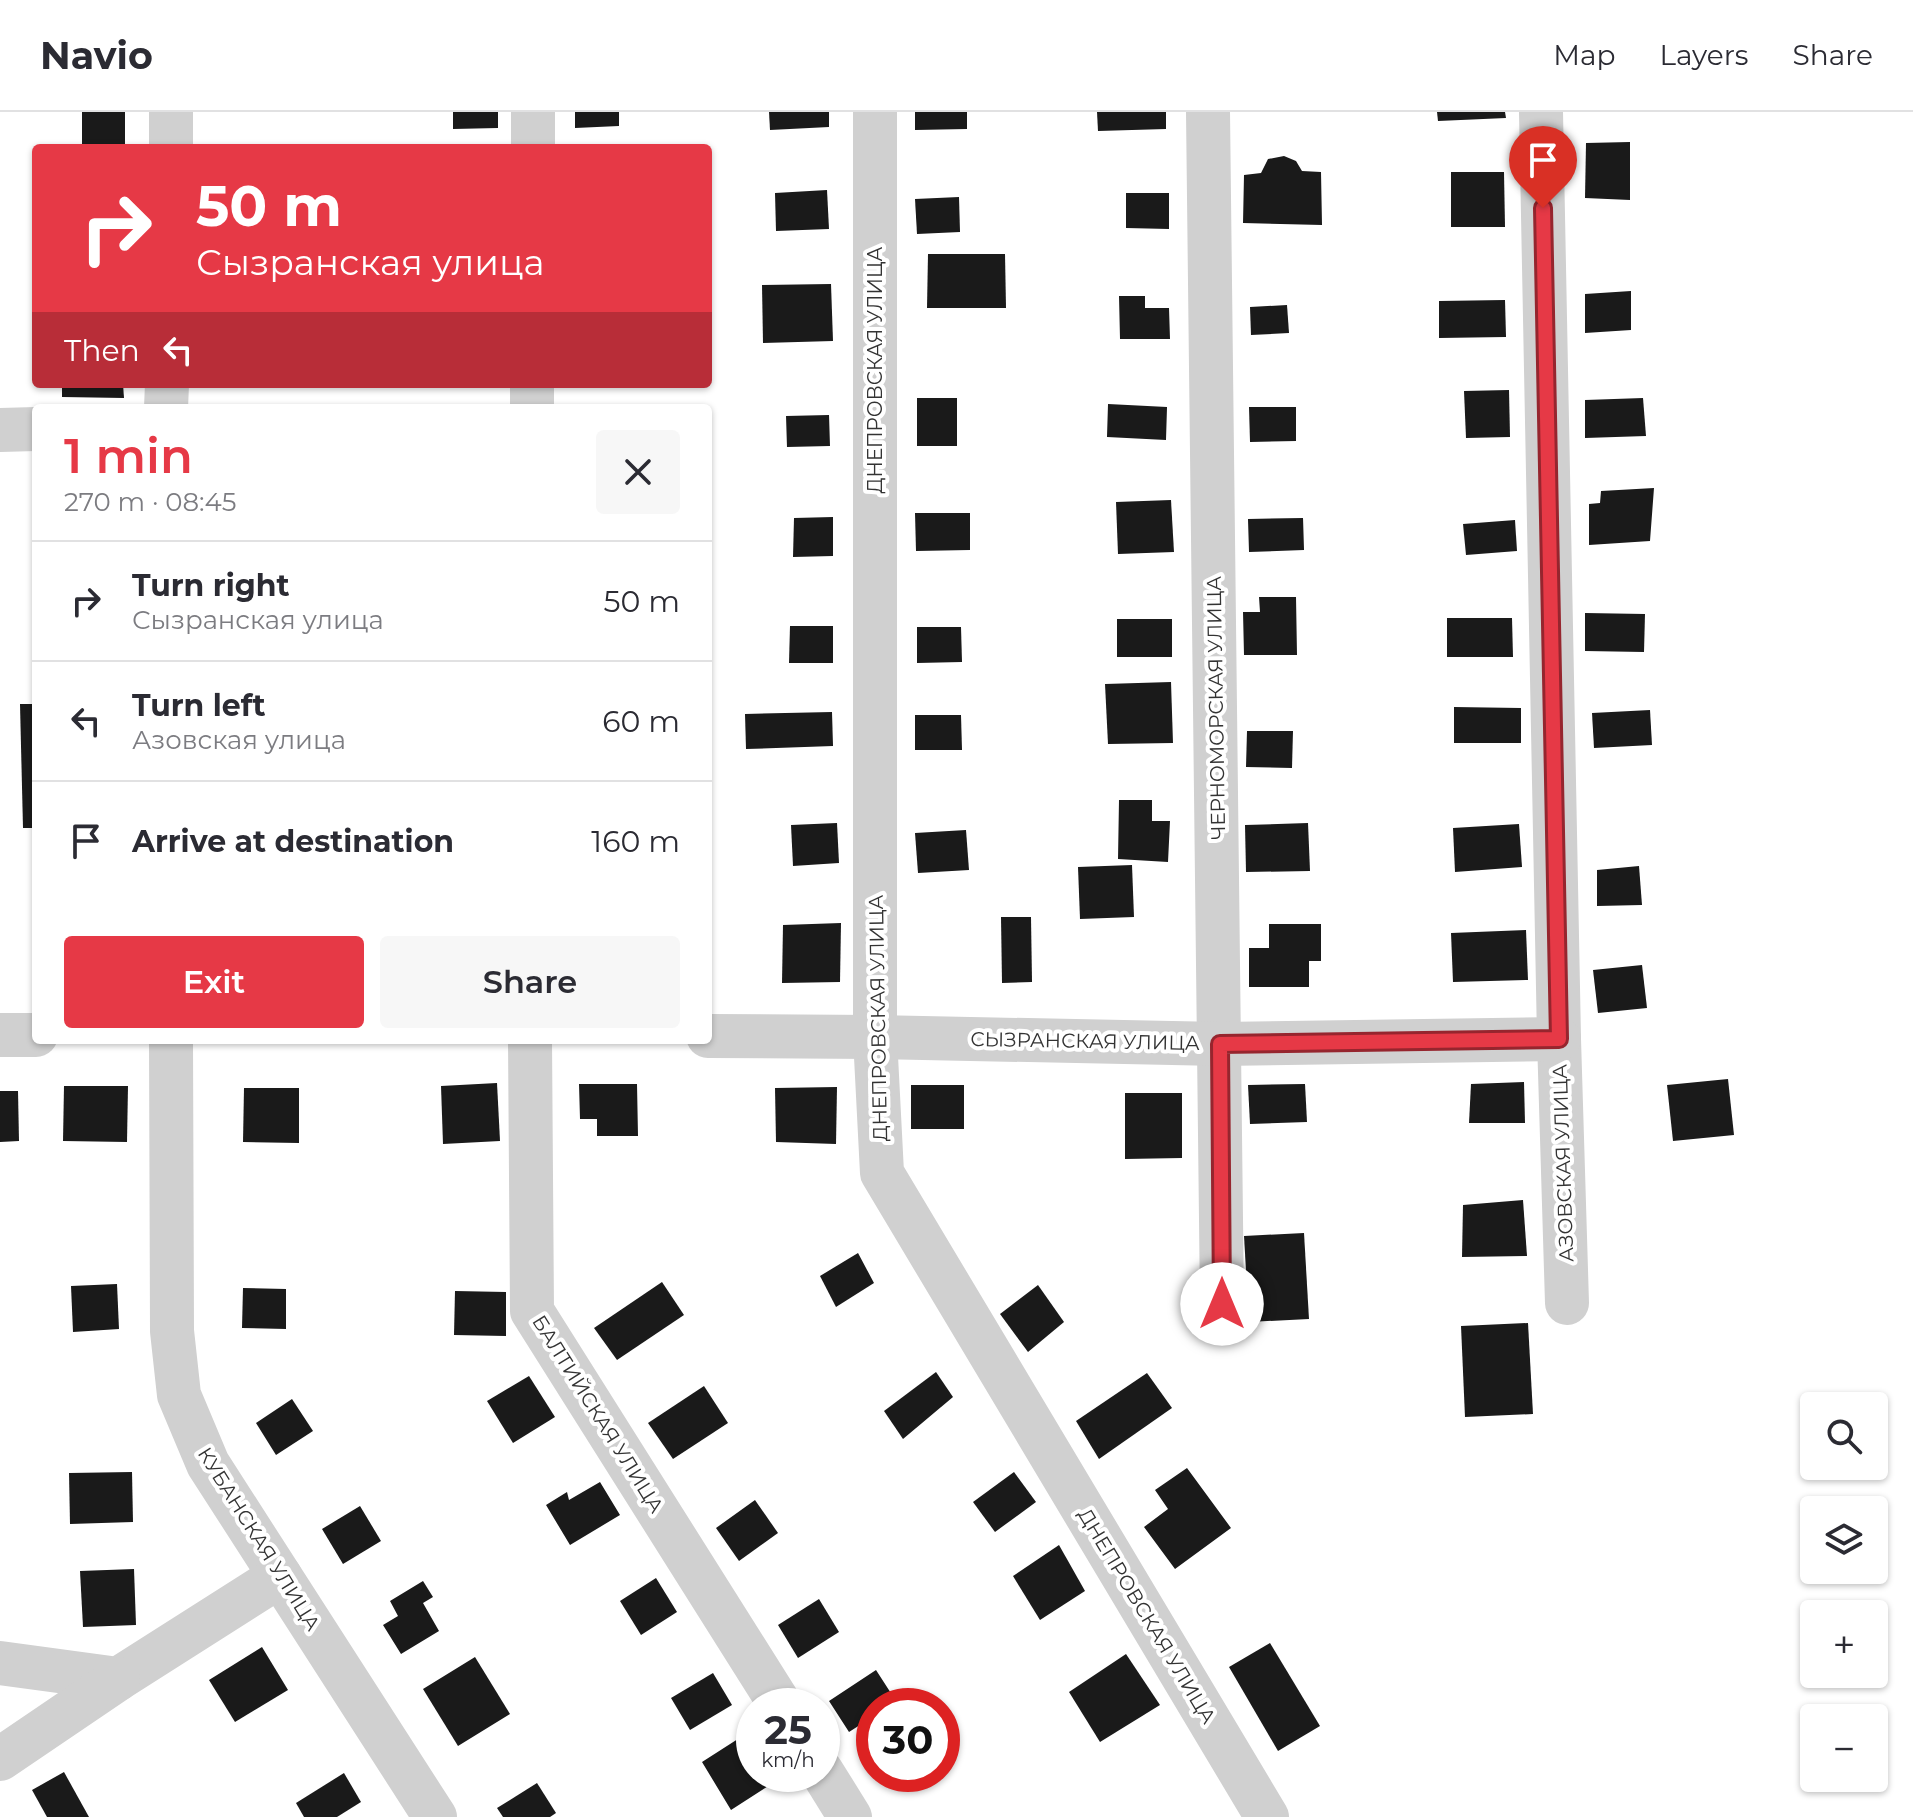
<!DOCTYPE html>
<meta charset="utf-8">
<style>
body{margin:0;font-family:Montserrat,sans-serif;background:#f7f7f7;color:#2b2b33;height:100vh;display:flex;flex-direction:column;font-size:30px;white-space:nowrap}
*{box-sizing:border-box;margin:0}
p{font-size:26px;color:#7c7c81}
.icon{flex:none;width:44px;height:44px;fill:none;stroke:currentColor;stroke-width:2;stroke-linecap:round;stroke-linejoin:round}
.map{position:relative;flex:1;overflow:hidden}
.panel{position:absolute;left:32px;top:292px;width:680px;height:640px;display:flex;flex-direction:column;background:#fff;border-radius:8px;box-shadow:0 2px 6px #0004}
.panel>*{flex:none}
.top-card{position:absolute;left:32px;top:32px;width:680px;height:244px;border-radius:8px;box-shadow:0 2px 6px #0004;background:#e63946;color:#fff;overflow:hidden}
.controls{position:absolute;left:1800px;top:1280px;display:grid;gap:16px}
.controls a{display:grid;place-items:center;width:88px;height:88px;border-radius:8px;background:#fff;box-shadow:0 2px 6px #0004;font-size:40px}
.speed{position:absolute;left:736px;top:1576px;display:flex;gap:16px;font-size:40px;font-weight:700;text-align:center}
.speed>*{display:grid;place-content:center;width:104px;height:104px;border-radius:50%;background:#fff;box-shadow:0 2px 6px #0004;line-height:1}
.speed small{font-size:20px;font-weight:400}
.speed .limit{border:12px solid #d22;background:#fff;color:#111}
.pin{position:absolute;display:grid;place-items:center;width:68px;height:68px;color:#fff;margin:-82px -34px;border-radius:50% 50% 50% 0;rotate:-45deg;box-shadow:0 0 8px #0007}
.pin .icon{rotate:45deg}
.me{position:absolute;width:88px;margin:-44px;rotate:0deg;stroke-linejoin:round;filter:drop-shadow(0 0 6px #0008)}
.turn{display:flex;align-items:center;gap:28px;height:168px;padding:0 32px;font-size:36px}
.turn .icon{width:104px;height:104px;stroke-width:2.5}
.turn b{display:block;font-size:56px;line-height:68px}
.then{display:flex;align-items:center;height:76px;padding:0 32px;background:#0003;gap:16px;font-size:30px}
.round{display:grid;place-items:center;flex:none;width:84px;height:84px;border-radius:8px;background:#f7f7f7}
.summary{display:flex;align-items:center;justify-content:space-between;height:136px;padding:0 32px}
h1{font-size:48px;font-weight:600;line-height:60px;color:#e63946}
.cta{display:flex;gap:16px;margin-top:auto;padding:16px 32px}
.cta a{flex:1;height:92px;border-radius:8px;background:#e63946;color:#fff;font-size:32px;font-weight:600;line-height:92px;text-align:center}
.cta a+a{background:#f7f7f7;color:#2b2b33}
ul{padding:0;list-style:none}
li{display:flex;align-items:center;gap:24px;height:120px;padding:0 32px;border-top:2px solid #e1e1e2}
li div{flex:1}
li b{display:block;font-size:30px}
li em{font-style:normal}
header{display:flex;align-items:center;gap:48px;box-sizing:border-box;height:112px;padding:0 40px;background:#fff;border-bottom:2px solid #e1e1e2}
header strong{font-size:38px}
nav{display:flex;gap:44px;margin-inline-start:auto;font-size:28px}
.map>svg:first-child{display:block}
</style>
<header>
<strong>Navio</strong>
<nav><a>Map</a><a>Layers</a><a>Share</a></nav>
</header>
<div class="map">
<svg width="1913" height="1705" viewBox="0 0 1913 1705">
<rect width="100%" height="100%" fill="#fff"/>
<g fill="#1a1a1a">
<rect x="82" y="0" width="43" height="36"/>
<path d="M453,0H498V16L453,17Z"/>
<path d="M575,0H619V14L575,16Z"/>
<path d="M769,0H829V15L770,18Z"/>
<path d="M915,0H967V17L915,18Z"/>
<path d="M1097,0H1166V17L1098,19Z"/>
<path d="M1437,0H1505L1506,6L1438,9Z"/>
<path d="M1630,30V88L1585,86L1586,31Z"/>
<path d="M1284,44L1296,49L1302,59L1321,60L1322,113L1243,111L1244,63L1261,61L1268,47Z"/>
<path d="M1451,60H1504L1505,115H1451Z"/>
<path d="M827,78L829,117L776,119L775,81Z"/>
<path d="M1126,81H1169V117L1126,116Z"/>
<path d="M959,85L960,120L917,122L915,87Z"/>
<path d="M928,142H1005L1006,196H927Z"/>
<path d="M831,172L833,229L763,231L762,173Z"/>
<path d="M1631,179V218L1585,221V182Z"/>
<path d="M1119,184H1145V196H1169L1170,227H1120Z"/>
<path d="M1505,188L1506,225L1439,226V189Z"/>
<path d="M1287,193L1289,221L1251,223L1250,195Z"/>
<path d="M62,272H123L124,286L62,285Z"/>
<path d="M1509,278L1510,325L1466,326L1464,279Z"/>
<rect x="917" y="286" width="40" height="48"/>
<path d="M1643,286L1646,324L1585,326V288Z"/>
<path d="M1108,292L1167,295L1166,328L1107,325Z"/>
<path d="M1249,295H1296V329L1250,330Z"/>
<path d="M829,303L830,334L787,335L786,304Z"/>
<path d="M1654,376L1650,429L1589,433V392L1600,391L1601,379Z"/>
<path d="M1171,388L1174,440L1118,442L1116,390Z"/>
<path d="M915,401H970V438L916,439Z"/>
<path d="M833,405V444L793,445L794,406Z"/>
<path d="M1303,406L1304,438L1249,440L1248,407Z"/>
<path d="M1515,408L1517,439L1466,443L1463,412Z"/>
<path d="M1259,485H1296L1297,543H1244L1243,500H1260Z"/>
<path d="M1585,501L1645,502L1644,540L1585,539Z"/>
<path d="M1447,506H1512L1513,545H1447Z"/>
<rect x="1117" y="507" width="55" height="38"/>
<path d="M790,514H833V551H789Z"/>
<path d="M917,515H961L962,550L917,551Z"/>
<path d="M1171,570L1173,631L1108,632L1105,572Z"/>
<path d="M20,592H36V716H23Z"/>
<path d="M1454,595L1521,596V631H1454Z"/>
<path d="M1650,598L1652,633L1594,636L1592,601Z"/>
<path d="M832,600L833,634L746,637L745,602Z"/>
<path d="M915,603H961L962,638H915Z"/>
<path d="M1247,619H1293L1292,656L1246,655Z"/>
<path d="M1119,688H1152V709H1170L1168,750L1118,747Z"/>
<path d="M837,711L839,751L793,754L791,713Z"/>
<path d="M1308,711L1310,759L1246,760L1245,713Z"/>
<path d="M1519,712L1522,755L1455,760L1453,716Z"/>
<path d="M966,718L969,758L918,761L915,721Z"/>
<path d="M1132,753L1134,805L1080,807L1078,755Z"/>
<path d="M1639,754L1642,793L1597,794V758Z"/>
<path d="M1001,805H1031L1032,870L1002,871Z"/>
<path d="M841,811L840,870L782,871L783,813Z"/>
<path d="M1269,812H1321V849H1309V875H1249V836H1269Z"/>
<path d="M1526,818L1528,868L1453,870L1451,821Z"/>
<path d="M1642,853L1647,896L1598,901L1593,858Z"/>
<path d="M1728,967L1734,1023L1673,1029L1667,973Z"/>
<path d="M1524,970L1525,1011H1469L1471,972Z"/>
<path d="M497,971L500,1029L443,1032L441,974Z"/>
<path d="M579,972H637L638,1024H597V1007H580Z"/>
<path d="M1305,972L1307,1010L1250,1012L1248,973Z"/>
<rect x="911" y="973" width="53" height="44"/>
<path d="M64,974H128L127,1030L63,1029Z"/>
<path d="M837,975L836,1032L776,1030L775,976Z"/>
<path d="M244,976H299V1031L243,1030Z"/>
<path d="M0,979H18L19,1029L0,1030Z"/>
<path d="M1125,981H1182V1046L1125,1047Z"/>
<path d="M1523,1088L1527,1144L1462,1145L1463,1093Z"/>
<path d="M1304,1121L1309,1207L1249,1210L1244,1124Z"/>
<path d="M858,1141L874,1171L836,1195L820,1164Z"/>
<path d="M662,1170L684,1203L617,1248L594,1216Z"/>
<path d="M117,1172L119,1217L73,1220L71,1174Z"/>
<path d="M1038,1173L1064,1210L1028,1240L1000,1202Z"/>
<path d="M243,1176L286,1177V1217L242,1216Z"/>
<path d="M455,1179L506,1180V1224L454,1223Z"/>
<path d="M1528,1211L1533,1302L1465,1305L1461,1214Z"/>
<path d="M936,1260L953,1285L903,1327L884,1299Z"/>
<path d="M1147,1261L1172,1296L1099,1347L1076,1309Z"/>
<path d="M529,1264L555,1305L513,1331L487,1289Z"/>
<path d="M704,1274L728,1311L673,1347L648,1311Z"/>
<path d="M292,1287L313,1319L276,1343L256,1311Z"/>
<path d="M1187,1356L1231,1416L1175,1457L1144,1415L1168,1397L1155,1378Z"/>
<path d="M132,1360L133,1410L70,1412L69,1361Z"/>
<path d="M1014,1360L1036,1390L995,1420L973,1390Z"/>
<path d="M600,1370L620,1403L570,1433L546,1393L567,1380L569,1388Z"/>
<path d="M755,1388L778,1421L739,1449L716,1416Z"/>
<path d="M360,1394L381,1429L343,1452L322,1417Z"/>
<path d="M1059,1433L1085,1479L1040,1508L1013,1464Z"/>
<path d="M134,1457L136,1513L83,1515L80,1459Z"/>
<path d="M656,1466L677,1500L641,1523L620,1489Z"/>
<path d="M423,1469L433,1485L423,1491L439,1519L401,1542L383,1513L398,1504L390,1489Z"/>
<path d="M819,1487L839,1520L798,1546L778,1513Z"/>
<path d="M1270,1531L1320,1614L1278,1639L1229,1555Z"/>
<path d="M262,1535L288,1578L235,1610L209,1568Z"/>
<path d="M1126,1542L1160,1593L1100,1630L1069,1580Z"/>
<path d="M475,1545L510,1602L458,1634L423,1577Z"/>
<path d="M876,1558L896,1589L889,1594H874V1604L849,1620L829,1589Z"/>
<path d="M713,1561L732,1593L690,1618L671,1586Z"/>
<path d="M741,1625L752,1643H754V1662H787L731,1698L702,1650Z"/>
<path d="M64,1660L89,1705H47L32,1678Z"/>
<path d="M344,1661L361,1690L337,1705H304L296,1691Z"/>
<path d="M537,1671L556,1701L550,1705H503L497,1696Z"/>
</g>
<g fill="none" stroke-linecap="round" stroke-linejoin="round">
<g stroke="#d0d0d0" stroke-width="44">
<path d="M875,0V925L882,1061L1267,1705"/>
<path d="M1208,0L1222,1192"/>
<path d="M1541,0L1559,927L1567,1191"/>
<path d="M171,36V0"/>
<path d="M533,36V0"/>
<path d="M166,296L167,272"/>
<path d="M532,296V272"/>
<path d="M0,318L36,317"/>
<path d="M0,923H36"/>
<path d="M708,924L875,925L1220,932L1559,927"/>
<path d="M171,928L172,1219L179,1283L208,1352L435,1705"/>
<path d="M530,928L532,1199L781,1594"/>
<path d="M0,1551L118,1567L280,1464"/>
<path d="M0,1647L118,1567"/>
<path d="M822,1660L850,1705"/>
</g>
</g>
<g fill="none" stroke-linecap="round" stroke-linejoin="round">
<g stroke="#96252e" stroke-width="20">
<path id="route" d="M1222,1192L1220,932L1559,927L1543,96"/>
</g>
<use href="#route" stroke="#e63946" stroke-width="14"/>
</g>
<g text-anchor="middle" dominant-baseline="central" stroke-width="8" stroke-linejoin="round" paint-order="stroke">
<g font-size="20" fill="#333" stroke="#fff">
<text transform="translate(875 258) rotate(-90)">ДНЕПРОВСКАЯ УЛИЦА</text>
<text transform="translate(1216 596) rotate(-91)">ЧЕРНОМОРСКАЯ УЛИЦА</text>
<text transform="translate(878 906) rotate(-91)">ДНЕПРОВСКАЯ УЛИЦА</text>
<text transform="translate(1085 929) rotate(1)">СЫЗРАНСКАЯ УЛИЦА</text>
<text transform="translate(1563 1051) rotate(-92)">АЗОВСКАЯ УЛИЦА</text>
<text transform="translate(598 1302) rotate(58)">БАЛТИЙСКАЯ УЛИЦА</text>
<text transform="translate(259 1427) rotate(58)">КУБАНСКАЯ УЛИЦА</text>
<text transform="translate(1147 1504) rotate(59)">ДНЕПРОВСКАЯ УЛИЦА</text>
</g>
</g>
</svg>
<div class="controls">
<a><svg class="icon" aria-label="search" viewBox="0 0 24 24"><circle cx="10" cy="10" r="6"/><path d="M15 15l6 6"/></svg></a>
<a><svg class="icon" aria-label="layers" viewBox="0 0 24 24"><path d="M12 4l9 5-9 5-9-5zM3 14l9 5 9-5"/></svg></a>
<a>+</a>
<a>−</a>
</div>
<div class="speed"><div>25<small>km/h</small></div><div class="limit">30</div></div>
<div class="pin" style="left:1543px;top:96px;background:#d93025"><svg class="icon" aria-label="arrive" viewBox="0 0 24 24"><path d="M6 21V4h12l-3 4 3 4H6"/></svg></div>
<svg class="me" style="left:1222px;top:1192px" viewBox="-20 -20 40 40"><circle r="19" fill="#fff"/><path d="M0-13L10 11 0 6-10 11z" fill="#e63946"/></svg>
<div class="top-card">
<div class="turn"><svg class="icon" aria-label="right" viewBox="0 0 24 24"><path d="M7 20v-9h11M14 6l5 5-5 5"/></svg><div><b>50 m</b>Сызранская улица</div></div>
<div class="then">Then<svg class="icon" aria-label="left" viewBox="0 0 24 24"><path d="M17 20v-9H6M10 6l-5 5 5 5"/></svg></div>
</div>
<section class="panel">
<div class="summary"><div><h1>1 min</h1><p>270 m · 08:45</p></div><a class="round"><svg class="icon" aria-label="close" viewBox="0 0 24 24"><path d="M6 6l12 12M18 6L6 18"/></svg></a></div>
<ul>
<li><svg class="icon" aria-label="right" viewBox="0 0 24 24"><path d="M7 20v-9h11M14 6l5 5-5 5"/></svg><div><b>Turn right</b><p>Сызранская улица</p></div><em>50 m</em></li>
<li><svg class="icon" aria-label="left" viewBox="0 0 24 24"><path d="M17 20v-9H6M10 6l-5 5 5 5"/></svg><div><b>Turn left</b><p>Азовская улица</p></div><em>60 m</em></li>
<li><svg class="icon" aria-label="arrive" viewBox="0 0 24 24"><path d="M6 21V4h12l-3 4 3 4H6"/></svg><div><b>Arrive at destination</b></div><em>160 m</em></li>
</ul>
<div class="cta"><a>Exit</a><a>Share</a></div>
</section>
</div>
